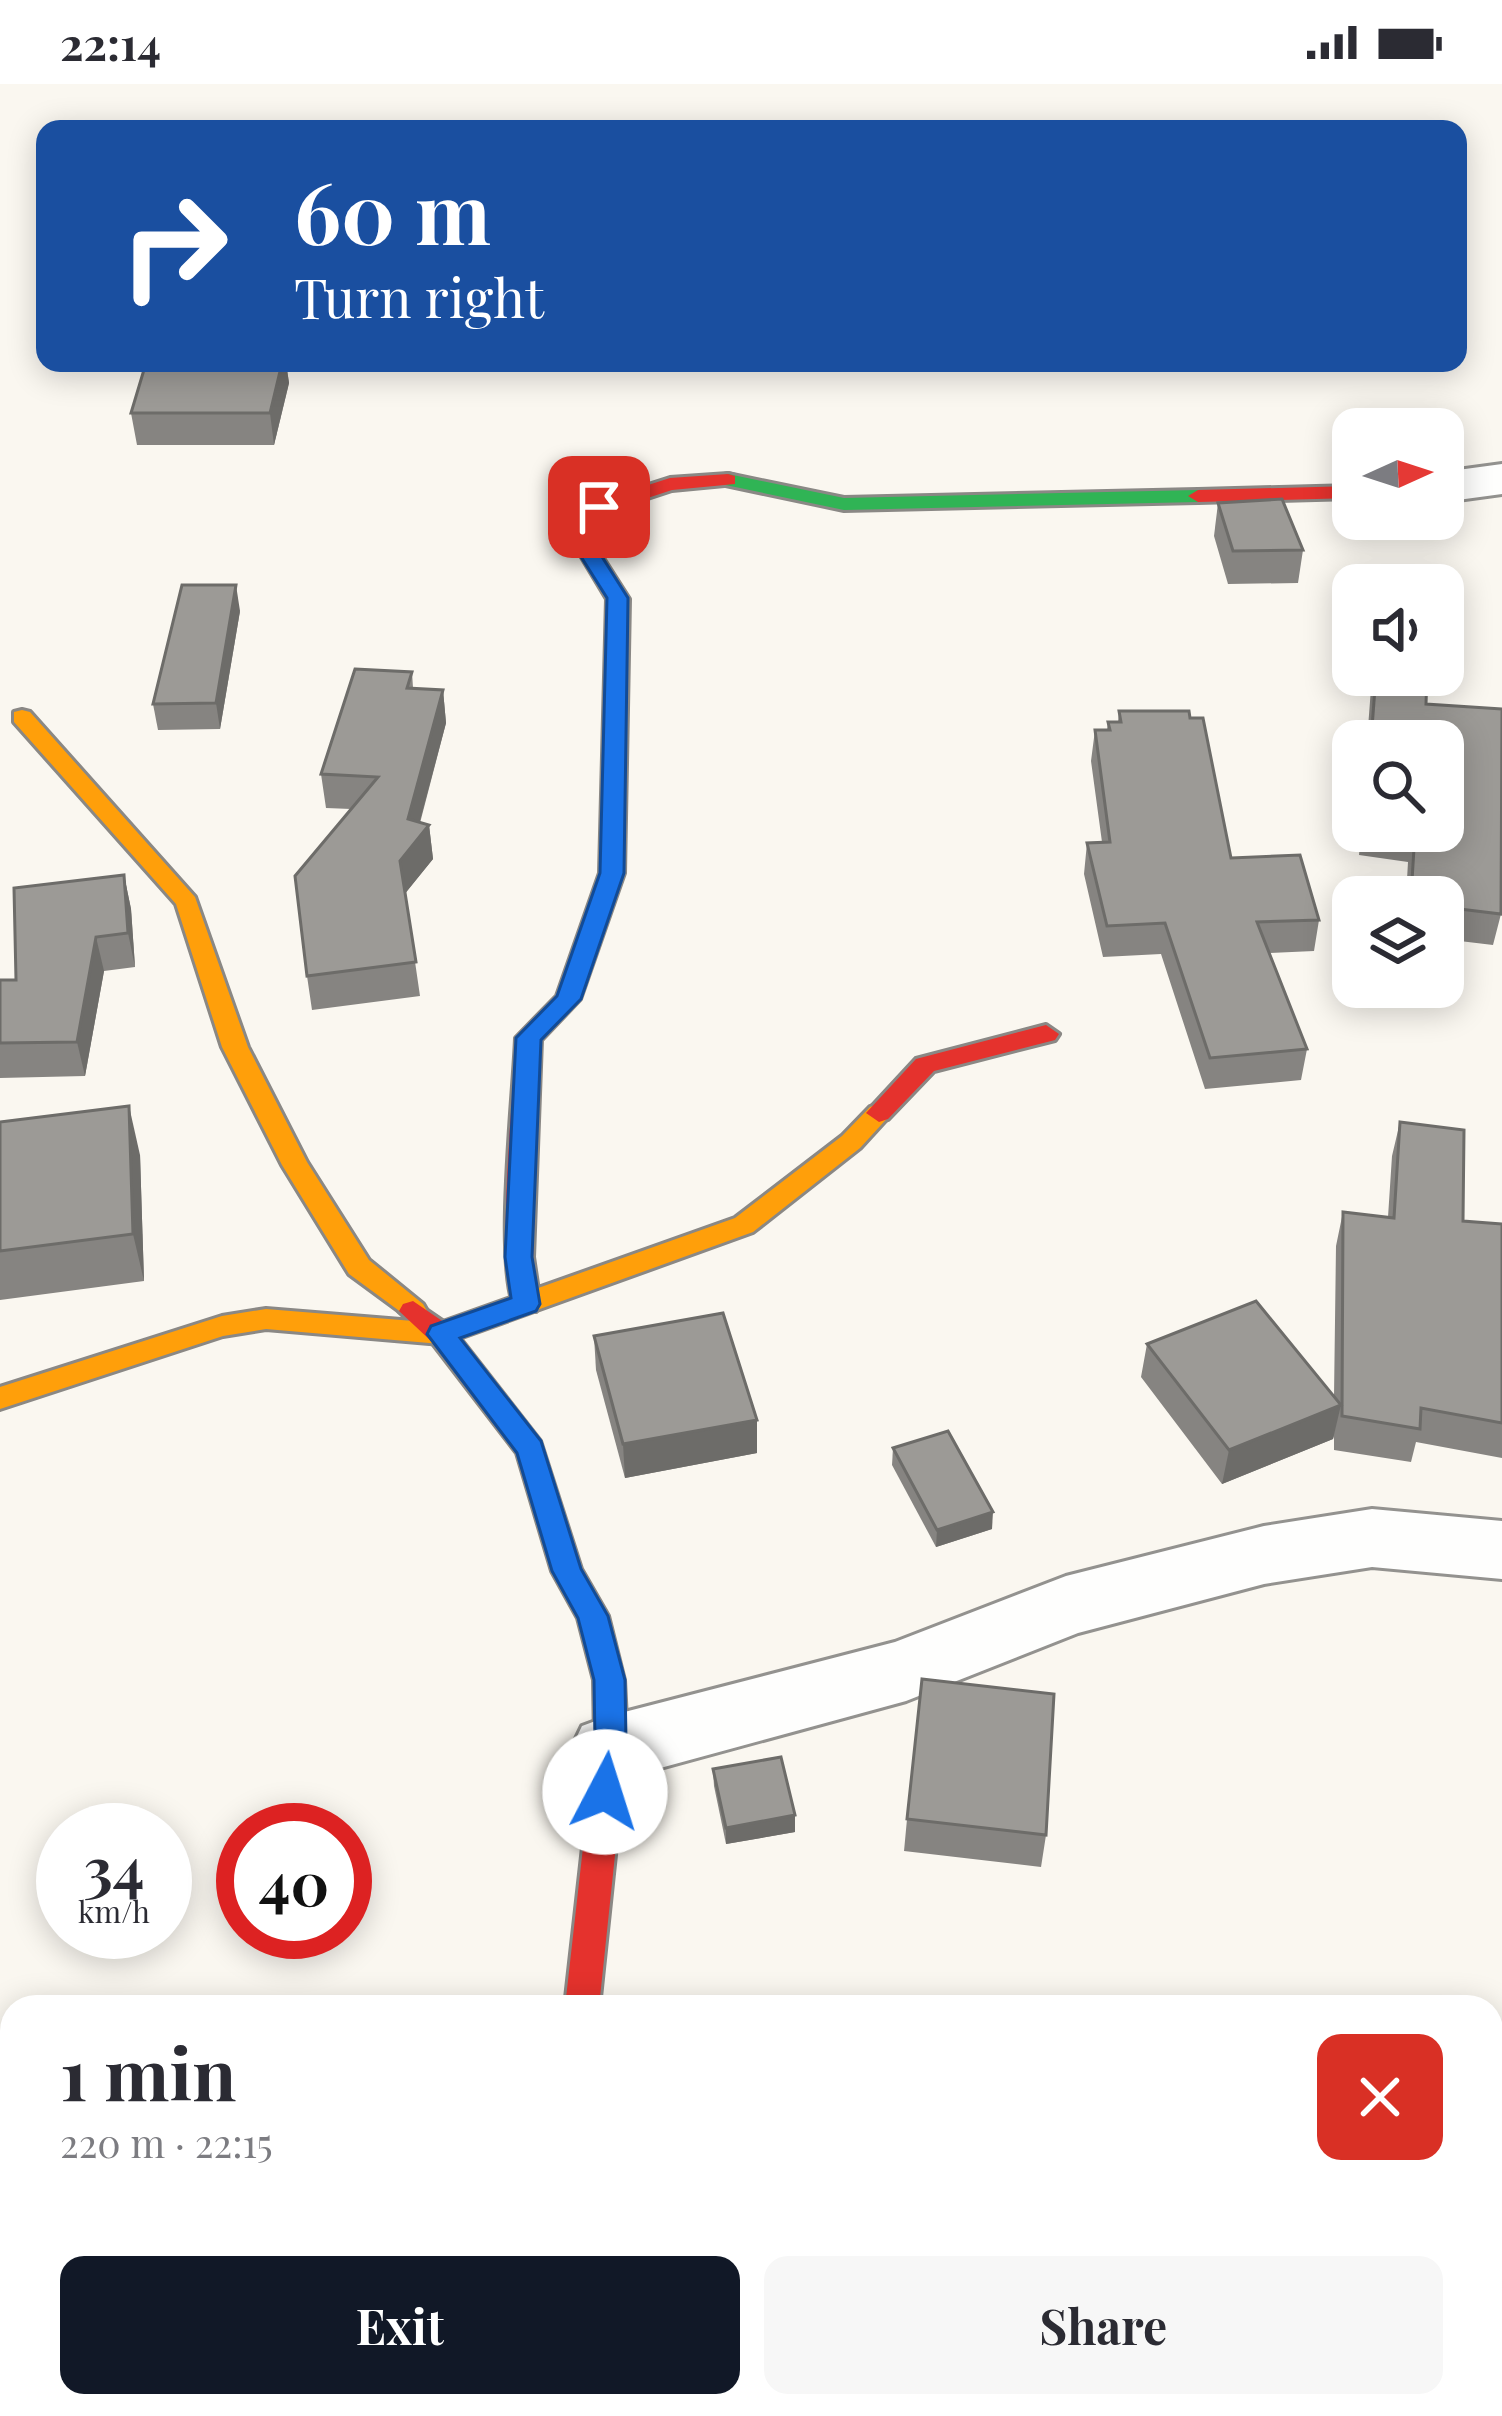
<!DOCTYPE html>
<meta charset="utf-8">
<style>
body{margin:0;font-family:"Playfair Display",serif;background:#f7f7f7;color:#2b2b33;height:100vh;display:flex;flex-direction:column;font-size:45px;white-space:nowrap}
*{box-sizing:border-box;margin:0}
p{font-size:39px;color:#7c7c81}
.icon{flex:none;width:66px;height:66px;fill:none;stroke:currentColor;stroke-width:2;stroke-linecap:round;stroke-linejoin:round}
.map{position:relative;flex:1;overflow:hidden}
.drawer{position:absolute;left:0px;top:1911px;width:1503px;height:423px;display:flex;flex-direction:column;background:#fff;border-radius:36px 36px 0 0;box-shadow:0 6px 30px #0003}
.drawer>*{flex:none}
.top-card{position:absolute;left:36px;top:36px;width:1431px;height:252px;border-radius:24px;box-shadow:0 6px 30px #0003;background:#1a4fa0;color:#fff;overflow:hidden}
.needle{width:78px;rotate:87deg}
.controls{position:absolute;left:1332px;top:324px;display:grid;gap:24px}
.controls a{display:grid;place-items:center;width:132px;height:132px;border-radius:24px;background:#fff;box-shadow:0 6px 30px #0003;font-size:60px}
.speed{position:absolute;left:36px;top:1719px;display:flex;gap:24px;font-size:60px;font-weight:700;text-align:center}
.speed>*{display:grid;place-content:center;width:156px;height:156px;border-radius:50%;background:#fff;box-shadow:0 6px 30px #0003;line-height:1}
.speed small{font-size:30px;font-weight:400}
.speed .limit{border:18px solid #d22;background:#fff;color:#111}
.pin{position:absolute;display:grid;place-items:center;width:102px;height:102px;color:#fff;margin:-51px;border-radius:24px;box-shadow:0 6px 18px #0006}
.me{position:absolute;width:132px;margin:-66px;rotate:5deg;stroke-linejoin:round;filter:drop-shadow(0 0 9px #0008)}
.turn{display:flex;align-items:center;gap:42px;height:252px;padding:0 60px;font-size:54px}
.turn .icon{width:156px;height:156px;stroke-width:2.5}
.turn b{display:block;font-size:84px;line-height:102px}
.round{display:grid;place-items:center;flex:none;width:126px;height:126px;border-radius:24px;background:#f7f7f7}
.headline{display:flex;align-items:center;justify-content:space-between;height:204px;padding:0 60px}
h1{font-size:72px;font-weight:700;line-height:90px}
.button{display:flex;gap:24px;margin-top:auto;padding:24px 60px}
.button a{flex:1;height:138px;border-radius:24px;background:#111827;color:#fff;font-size:48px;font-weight:700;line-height:138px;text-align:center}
.button a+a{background:#f7f7f7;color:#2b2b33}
.status{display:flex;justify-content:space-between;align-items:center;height:84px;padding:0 60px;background:#fff;direction:ltr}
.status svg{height:33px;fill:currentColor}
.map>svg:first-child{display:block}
</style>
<div class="status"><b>22:14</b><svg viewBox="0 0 49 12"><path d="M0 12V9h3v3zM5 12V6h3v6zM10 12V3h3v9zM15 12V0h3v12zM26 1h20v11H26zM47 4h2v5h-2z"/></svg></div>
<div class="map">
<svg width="1502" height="2332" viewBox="0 0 1502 2332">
<rect width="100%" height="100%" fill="#faf7f0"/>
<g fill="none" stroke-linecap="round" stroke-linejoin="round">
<g stroke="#93928f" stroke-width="6">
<g id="street">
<path d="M1502,380V410L1443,418V388Z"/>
<path d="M1372,1425L1502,1437V1495L1372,1483L1264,1500L1078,1549L906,1617L609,1698L582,1688L571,1665L582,1642L609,1632L895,1558L1066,1492L1264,1442Z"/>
<rect x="536" y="2322" width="92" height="10"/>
</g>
</g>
<g stroke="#8a8885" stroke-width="6">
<path id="fast" d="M728,390L844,414L1198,406L1208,412L1198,418L844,426L721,400V392Z"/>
</g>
<g stroke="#8a8885" stroke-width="6">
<path id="slow" d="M22,626L30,628L195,813L248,963L307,1078L369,1176L423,1220L427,1227L423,1234L413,1237L440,1239L735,1134L842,1052L870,1023L879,1020L892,1029L860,1064L753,1148L451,1257L441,1260L266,1245L223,1252L0,1325V1303L222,1232L266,1225L413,1237L349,1190L282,1081L222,963L176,820L14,638V628Z"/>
</g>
<g stroke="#8a8885" stroke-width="6">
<g id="jam">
<path d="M728,390L735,392V400L672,406L608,427L594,460L629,515L624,789L580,915L541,956L533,1173L540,1220L536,1227H516C494,1182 514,1012 516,954L557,912L600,789L607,515L574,460L592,419L670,394Z"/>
<path d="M1353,402V414L1198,418L1188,412L1198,406Z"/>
<path d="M1046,941L1059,950L1055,956L934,987L888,1035L879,1038L866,1029L916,975Z"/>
<path d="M413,1217L451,1243L540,1357L581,1485L608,1532L624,1596L627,1657L599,1923H565L595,1657L594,1596L578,1534L552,1487L517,1369L431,1257L399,1227L403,1220Z"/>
</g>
</g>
<use href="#street" fill="#fefefd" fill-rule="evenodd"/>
<use href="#fast" fill="#30b455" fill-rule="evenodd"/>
<use href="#slow" fill="#ff9f0a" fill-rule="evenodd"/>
<use href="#jam" fill="#e5322d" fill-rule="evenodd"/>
</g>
<g fill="#868481">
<path d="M146,279H286L289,299L274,361H137L131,329Z"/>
<path d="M1218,419L1303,466L1298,499L1228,500L1214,452Z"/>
<path d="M240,527L220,645L158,646L153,620Z"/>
<path d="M412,588L413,604L443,606L446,639L420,739L429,741L433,775L405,809L420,912L312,926L307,892L351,725L326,724L321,690Z"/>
<path d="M1372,591H1427L1426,620L1502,625V813L1501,830L1493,861L1443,855V813H1406L1408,778L1359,771L1361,747H1443V657H1367Z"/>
<path d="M1119,627L1190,634L1231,774L1319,836L1314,867L1269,869L1307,965L1301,996L1205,1005L1161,870L1103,873L1084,790L1087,759L1102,758L1091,677L1095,646H1107L1108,638H1118Z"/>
<path d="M124,791L131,825L135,883L104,887L85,992L0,994V896H16Z"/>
<path d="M0,1038L140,1071L144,1197L0,1216Z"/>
<path d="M1400,1038L1463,1137L1502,1140V1374L1416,1358L1411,1378L1334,1366V1352L1333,1355L1222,1400L1141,1293L1147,1260L1334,1313L1336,1162L1343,1128L1388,1133L1392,1072Z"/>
<path d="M594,1252L757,1336V1369L625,1394L596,1286Z"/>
<path d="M893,1364L992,1445L936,1463L892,1381Z"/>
<path d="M713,1685L795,1731V1748L726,1760L714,1702Z"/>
<path d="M907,1735L1046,1751L1041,1783L904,1767Z"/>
<path d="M12,2107V2322H245L95,2332H0V2108Z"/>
<path d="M626,2322H796L795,2332H627Z"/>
<path d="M1449,2322H1491L1502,2332H1451Z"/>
</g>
<g fill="#6d6c69">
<path d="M282,279H286L289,299L274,361L270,329Z"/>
<path d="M236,501L240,527L220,645L216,619Z"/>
<path d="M443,606L446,639L414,759L429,741L433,775L404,811L400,777L408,735Z"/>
<path d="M124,791L131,825L135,883L128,849Z"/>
<path d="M96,853L104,887L85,992L77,958Z"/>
<path d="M129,1022L140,1071L144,1197L133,1150Z"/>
<path d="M1341,1321L1333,1355L1222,1400L1229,1366Z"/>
<path d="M757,1336V1369L625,1394L623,1360Z"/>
<path d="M993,1428L992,1445L936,1463L937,1446Z"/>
<path d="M795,1731V1748L726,1760V1744Z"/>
</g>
<g fill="#9c9a96" stroke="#6d6c69" stroke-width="3">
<path d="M146,279H282L270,329H131Z"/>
<path d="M1282,415L1303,466L1233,467L1218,419Z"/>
<path d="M182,501H236L216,619L153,620Z"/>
<path d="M355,585L412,588L407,604L443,606L408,735L429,741L400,777L416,878L307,892L295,792L378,693L321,690Z"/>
<path d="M1376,591H1427L1426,620L1502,625L1501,830L1443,823V813H1411L1415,748L1411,747H1443V657H1371Z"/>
<path d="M1119,627H1189L1190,634H1203L1231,774L1300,771L1319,836L1257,838L1307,965L1210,974L1165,839L1107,842L1087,759L1110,758L1095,646H1110L1108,638H1121Z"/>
<path d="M124,791L128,849L96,853L77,958L0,959V896H16L14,804Z"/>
<path d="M129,1022L133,1150L0,1167V1038Z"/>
<path d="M1400,1038L1464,1046L1463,1137L1502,1140V1339L1421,1324L1420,1345L1342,1332L1343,1128L1394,1134Z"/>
<path d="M1256,1217L1341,1321L1229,1366L1147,1260Z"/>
<path d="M723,1229L757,1336L623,1360L594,1252Z"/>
<path d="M948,1347L993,1428L937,1446L893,1364Z"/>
<path d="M922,1595L1054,1610L1046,1751L907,1735Z"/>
<path d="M781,1673L795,1731L726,1744L713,1685Z"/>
<path d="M12,2107V2290L0,2291V2108Z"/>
<path d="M1491,2137L1502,2138V2332H1470L1467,2322H1491Z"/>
</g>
<path fill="#1a73e8" stroke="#114b97" stroke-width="3" d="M599,417L609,423L594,460L628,514L624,789L581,915L541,956L532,1173L540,1220L536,1227L460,1254L541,1357L581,1485L608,1532L625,1596L626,1657L616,1717L605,1721L593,1717L589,1708L595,1657L594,1596L578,1534L552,1487L517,1369L427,1250L431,1242L511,1214L505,1173L516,954L557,912L600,789L607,514L573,460L589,423Z"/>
</svg>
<div class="controls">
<a><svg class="needle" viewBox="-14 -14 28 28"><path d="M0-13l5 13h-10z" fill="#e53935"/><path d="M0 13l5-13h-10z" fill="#7c7c81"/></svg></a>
<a><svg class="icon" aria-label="sound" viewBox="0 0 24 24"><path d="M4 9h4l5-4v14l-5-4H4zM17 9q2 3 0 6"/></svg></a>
<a><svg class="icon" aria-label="search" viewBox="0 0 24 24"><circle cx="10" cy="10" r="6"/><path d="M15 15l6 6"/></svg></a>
<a><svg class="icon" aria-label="layers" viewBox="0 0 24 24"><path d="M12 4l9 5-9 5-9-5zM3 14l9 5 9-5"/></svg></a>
</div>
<div class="speed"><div>34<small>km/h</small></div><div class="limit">40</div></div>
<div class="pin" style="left:599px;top:423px;background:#d93025"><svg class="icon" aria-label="arrive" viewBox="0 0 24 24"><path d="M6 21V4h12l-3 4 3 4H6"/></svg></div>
<svg class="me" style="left:605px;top:1708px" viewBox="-20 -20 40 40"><circle r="19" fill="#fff"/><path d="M0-13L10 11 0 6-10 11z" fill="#1a73e8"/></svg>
<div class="top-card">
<div class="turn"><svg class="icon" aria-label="right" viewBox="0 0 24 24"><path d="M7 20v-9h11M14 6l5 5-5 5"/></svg><div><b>60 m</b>Turn right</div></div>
</div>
<section class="drawer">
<div class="headline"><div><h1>1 min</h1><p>220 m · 22:15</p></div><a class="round" style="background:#d93025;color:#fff"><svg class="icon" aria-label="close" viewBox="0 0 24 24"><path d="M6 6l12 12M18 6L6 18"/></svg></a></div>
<div class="button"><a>Exit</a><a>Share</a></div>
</section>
</div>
